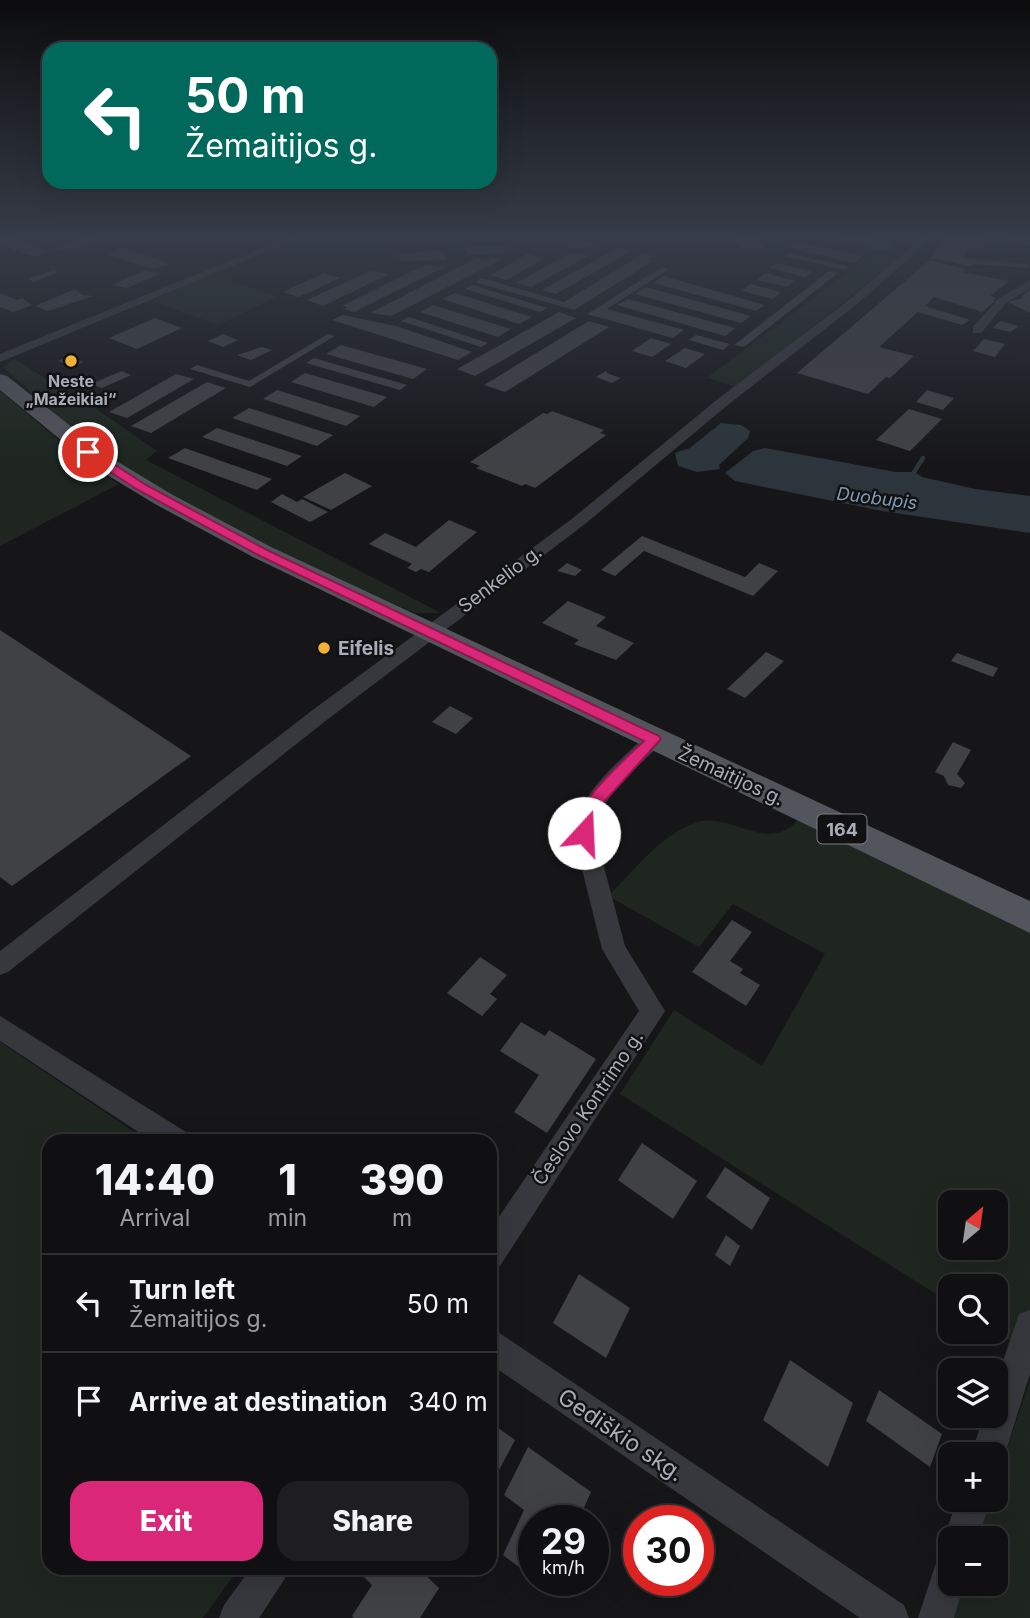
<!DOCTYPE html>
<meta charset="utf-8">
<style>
body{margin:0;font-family:Inter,sans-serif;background:#1e1e20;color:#f1f3f6;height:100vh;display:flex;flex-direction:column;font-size:26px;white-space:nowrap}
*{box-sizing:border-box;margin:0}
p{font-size:23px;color:#9c9d9f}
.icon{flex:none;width:38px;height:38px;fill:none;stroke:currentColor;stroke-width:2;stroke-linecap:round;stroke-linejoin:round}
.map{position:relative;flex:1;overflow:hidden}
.sheet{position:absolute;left:42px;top:1134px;width:455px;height:441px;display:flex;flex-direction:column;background:#101012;border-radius:21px;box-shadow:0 7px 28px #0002,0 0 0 2px #303032}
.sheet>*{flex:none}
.banner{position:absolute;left:42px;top:42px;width:455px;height:147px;border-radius:21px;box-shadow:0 7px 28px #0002,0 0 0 2px #303032;background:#00695c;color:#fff;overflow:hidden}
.needle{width:46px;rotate:29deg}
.fabs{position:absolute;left:938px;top:1190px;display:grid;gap:14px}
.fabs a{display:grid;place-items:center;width:70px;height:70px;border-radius:14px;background:#101012;box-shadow:0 7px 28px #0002,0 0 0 2px #303032;font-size:35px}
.speed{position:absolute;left:518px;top:1505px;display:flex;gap:14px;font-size:35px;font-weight:700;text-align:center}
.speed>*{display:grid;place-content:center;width:91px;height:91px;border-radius:50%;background:#101012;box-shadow:0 7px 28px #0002,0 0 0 2px #303032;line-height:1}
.speed small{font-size:18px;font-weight:400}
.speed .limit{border:10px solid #d22;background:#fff;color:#111}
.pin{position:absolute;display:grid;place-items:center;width:60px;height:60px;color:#fff;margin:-30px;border:4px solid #fff;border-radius:50%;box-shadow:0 2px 7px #0007}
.me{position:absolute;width:77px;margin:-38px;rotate:20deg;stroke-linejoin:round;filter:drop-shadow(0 0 5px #0008)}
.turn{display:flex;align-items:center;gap:24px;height:147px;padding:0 28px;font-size:32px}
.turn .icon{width:91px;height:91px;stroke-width:2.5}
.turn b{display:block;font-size:49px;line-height:60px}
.eta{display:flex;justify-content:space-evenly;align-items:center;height:119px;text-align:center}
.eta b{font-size:42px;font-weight:800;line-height:49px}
.cta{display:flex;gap:14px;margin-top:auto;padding:14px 28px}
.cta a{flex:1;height:80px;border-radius:21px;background:#db2777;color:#fff;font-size:28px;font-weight:800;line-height:80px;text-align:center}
.cta a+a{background:#1e1e20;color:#f1f3f6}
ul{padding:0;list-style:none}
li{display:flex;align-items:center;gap:21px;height:98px;padding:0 28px;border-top:2px solid #303032}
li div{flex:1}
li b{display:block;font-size:26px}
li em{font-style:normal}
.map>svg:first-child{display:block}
</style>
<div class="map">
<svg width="1030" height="1618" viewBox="0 0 1030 1618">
<rect width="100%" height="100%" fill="#161618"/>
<g fill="#1e261f" fill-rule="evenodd">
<path d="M873,253L898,259L736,387L707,378Z"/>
<path d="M211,274L277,297L218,325L151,301Z"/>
<path d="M14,359L95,408L157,451L146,460L441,613H415L302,565L176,499L117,463L70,427L3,367Z"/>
<path d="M0,391L92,468L119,484L0,546Z"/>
<path d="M798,820L1030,932V1353L996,1332V1286H950V1303L620,1094L674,1010L762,1066L825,954L733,904L699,947L608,896C635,870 659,836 695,823C729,810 766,855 798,820ZM950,1202H996V1248H950Z"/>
<path d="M0,1042L148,1141H49V1568H239L203,1618H0Z"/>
<path d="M1030,1380V1618H951L962,1584H996V1538H977L990,1500H996V1482Z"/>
</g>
<g fill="#2c353c">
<path d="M721,423L741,425L750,431L748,438L719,465L720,469L697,472L678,466L675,453L690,448Z"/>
<path d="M765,448L896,472H914L922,477L975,489L1030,496V533L882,511L735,481L725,473L753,451Z"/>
</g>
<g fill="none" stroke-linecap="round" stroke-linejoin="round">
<path stroke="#2c353c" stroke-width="4.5" d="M914,472L923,458"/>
</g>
<g fill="#404145">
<path d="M0,238H17L49,252L37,256L28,255L0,244Z"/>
<path d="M82,238H111L101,239L67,252L52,250Z"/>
<path d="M734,238H758L765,248L741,249Z"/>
<path d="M865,238L896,245L887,251L834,239Z"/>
<path d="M946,238H987L978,241L988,245L966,252L963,258L1028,264L1029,268L973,264L970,266L930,258Z"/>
<path d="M566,240H576L579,244L592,242L595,247L570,248Z"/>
<path d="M798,242L862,256L854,263L785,247Z"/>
<path d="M510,245L513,252L468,255L465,247Z"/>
<path d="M121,247L165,262L168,264L155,269L146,267L108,254Z"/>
<path d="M617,248L631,251L556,294L542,290Z"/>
<path d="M442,250L447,260L401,261L398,254Z"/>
<path d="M572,252L588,256L531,287L516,283Z"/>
<path d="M644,253L653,257L649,260L653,261L574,310L475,282L482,278L564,302Z"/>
<path d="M789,253L849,267L845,270L785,256Z"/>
<path d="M527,254L544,259L506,280L490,275Z"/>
<path d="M493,257L502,259L391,316L370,313L477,258L485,261Z"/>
<path d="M930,260L966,269L962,272L1009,281L990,296L996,298L993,300L995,301L982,312L934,297L925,306L970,320L962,325L918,312L879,347L914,356L890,378L886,377L868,394L797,373Z"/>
<path d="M777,263L813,272L805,277L769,268Z"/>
<path d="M425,265L445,267L354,312L344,309L348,307L342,306Z"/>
<path d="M662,267L669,269L607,309L684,330L673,338L587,314Z"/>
<path d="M53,270L59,272L34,282L28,279Z"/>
<path d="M145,270L161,273L127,288L112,285Z"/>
<path d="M370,271L389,274L323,306L307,300Z"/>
<path d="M829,271L838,273L744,347L734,345Z"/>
<path d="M324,273L340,278L299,297L283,292Z"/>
<path d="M766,273L795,281L787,287L757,280Z"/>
<path d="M663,276L765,305L756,311L653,283Z"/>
<path d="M750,284L781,292L773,299L742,291Z"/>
<path d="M472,285L547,308L540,312L465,289Z"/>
<path d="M646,287L751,316L741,323L635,294Z"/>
<path d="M75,289L83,295L93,296L48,311L35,306Z"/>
<path d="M1030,289V313L1008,302L1024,298L1021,297Z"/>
<path d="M0,293L17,300L22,298L32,305L13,312L6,309L0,307Z"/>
<path d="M455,293L532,317L519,324L442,299Z"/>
<path d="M628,299L735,328L725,336L617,305Z"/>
<path d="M433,305L511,329L498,337L420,312Z"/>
<path d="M559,312L576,318L475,376L457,369Z"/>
<path d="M343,315L396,326L472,352L458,360L332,320Z"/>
<path d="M409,317L488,343L481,347L401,321Z"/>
<path d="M155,318L182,328L137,349L109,338Z"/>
<path d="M589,321L609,327L505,392L484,385Z"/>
<path d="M1000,321L1019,326L1010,332L993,328Z"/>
<path d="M223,334L238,340L223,347L208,341Z"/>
<path d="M328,334L335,336L250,387L190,369L197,365L249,381Z"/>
<path d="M696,335L730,344L723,350L689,340Z"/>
<path d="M651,338L671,344L652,357L632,351Z"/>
<path d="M984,339L1005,344L995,357L973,351Z"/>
<path d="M341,345L427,369L413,379L326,354Z"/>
<path d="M262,347L272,350L251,360L237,355Z"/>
<path d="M685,348L705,354L686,368L665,361Z"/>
<path d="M69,356L76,359L84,362L73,367L58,361Z"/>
<path d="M314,358L407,385L400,390L306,363Z"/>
<path d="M122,371L131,375L102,388L91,384Z"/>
<path d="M606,371L609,374L621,378L612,383L596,377Z"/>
<path d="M305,373L387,397L374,407L291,382Z"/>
<path d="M176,374L194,379L127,418L109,412Z"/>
<path d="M207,382L226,388L151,433L131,426Z"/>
<path d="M277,390L360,416L346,426L263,399Z"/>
<path d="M927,390L954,398L943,410L916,402Z"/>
<path d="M249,408L333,435L317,446L232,418Z"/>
<path d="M909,409L942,419L910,451L876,440Z"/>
<path d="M552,411L604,430L600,433L606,435L535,488L525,484L522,486L476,468L480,466L470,462L543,413L547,414Z"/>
<path d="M217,428L302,456L287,466L202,437Z"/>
<path d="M185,448L272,479L257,490L168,458Z"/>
<path d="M345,473L372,486L331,510L303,497Z"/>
<path d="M282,494L297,502L302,499L328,512L310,522L271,502Z"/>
<path d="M449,520L477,532L429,572L421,569L416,572L407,568L412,564L369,544L385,533L416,547Z"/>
<path d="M642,536L745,577L759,563L778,571L753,596L644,551L615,576L601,570Z"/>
<path d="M567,563L582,570L575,576L557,571Z"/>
<path d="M568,601L606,617L596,626L634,643L616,660L574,644L579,640L542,623Z"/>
<path d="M0,630L191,756L12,886L0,877Z"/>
<path d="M766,652L784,661L745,698L727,689Z"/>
<path d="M957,653L998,668L993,677L951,661Z"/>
<path d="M450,706L473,718L456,734L432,722Z"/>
<path d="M953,742L971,750L957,774L965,783L961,788L948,785L944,776L935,772Z"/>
<path d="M732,920L752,932L730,961L743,969L740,973L760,985L746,1006L692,972Z"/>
<path d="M480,957L507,975L490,994L497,999L482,1016L447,993Z"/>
<path d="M521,1022L545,1036L549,1030L596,1059L547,1133L514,1112L539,1075L500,1051Z"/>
<path d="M642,1143L697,1181L673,1219L618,1180Z"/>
<path d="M725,1167L770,1198L752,1230L706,1197Z"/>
<path d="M726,1235L740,1246L730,1266L715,1255Z"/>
<path d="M579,1274L630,1308L606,1358L553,1323Z"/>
<path d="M790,1360L853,1403L828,1467L763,1420Z"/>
<path d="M879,1390L942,1434L930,1467L866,1421Z"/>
<path d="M490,1422L515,1440L499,1470L490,1463Z"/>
<path d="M528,1447L591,1492L578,1521H534V1578L503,1555L524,1510L504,1495Z"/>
<path d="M355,1568H418L439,1588L420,1618H354L352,1616L372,1585Z"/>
</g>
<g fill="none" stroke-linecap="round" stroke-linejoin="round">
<g fill="#37383d" fill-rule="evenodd">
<path d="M286,238H300L0,362V354Z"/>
<path d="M922,238H933L857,304L729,404L585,524L328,719L8,972L0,975V951L314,709L573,518L719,398L849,300Z"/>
<path d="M1030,280V288L1006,303L981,333H973V327L998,299Z"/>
<path d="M654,732L661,734L664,739L661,744C635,770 600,795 595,833L625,946L665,1011L500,1266L490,1271V1230L639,1011L602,949L573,833C581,790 618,763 647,734Z"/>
<path d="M0,1016L186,1132L190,1141H152L0,1041Z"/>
<path d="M1030,1310V1374L1005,1454L1000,1466L996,1467V1454H971L984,1416H996V1381L1019,1314Z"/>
<path d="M490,1329L501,1334L904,1605L909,1618H860L490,1364Z"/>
<path d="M957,1500H991L978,1538H950V1551L944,1538Z"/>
<path d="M950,1555V1584H964L954,1618H918L937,1560Z"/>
<path d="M251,1568H290L284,1580L259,1618H219L224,1605Z"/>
</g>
<g fill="#53555c" fill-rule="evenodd">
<path d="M1011,238H1030V247L1013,241Z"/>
<path d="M0,374L7,376L110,457L171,494L271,547L1030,901V933L253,557L155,504L94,467L0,390Z"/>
</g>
</g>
<linearGradient id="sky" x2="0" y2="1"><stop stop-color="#0c0c0d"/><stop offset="0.51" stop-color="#363c48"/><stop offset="1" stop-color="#363c48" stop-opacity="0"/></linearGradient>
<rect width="1030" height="464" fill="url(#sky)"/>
<path fill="#db2777" stroke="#8e194d" stroke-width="2" d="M84,450H92L146,485L267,550L659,736L661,739L602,804L592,821L590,837H578C565,810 625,759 644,741L258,555L138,490L84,455Z"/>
<g fill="#f2b134" stroke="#111113" stroke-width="2.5">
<circle cx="71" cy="361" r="7"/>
<circle cx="324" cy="648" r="7"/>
</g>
<g text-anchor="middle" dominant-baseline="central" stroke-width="5" stroke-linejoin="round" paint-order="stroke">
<g font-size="16" font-weight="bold" fill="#a8adb8" stroke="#111113">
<text x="71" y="381">Neste<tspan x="71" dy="18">„Mažeikiai“</tspan></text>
</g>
<g font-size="18" font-style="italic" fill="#7f9bb3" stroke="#111113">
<text transform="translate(877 498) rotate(7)">Duobupis</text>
</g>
<rect fill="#111113" stroke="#7b7e86" stroke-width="2" x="817.5" y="814.5" width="49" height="29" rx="5"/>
<g font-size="18" font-weight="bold" fill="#a8adb8">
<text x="842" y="829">164</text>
</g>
<g font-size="19" fill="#a8adb8" stroke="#111113">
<text transform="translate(500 579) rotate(-37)">Senkelio g.</text>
<text transform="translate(731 776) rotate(25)">Žemaitijos g.</text>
<text transform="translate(588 1108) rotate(-56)">Česlovo Kontrimo g.</text>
</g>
<g font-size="19" font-weight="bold" fill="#a8adb8" stroke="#111113" text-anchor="start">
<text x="338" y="648">Eifelis</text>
</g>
<g font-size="23" fill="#a8adb8" stroke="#111113">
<text transform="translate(621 1435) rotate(34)">Gediškio skg.</text>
</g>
</g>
</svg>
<div class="fabs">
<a><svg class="needle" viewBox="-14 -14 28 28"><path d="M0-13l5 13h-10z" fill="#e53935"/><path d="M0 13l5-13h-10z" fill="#9c9d9f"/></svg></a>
<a><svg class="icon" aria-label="search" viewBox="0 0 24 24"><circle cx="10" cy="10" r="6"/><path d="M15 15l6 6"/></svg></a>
<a><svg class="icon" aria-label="layers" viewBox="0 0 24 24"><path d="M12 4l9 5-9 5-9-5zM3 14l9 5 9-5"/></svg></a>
<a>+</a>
<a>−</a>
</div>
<div class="speed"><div>29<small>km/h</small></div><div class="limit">30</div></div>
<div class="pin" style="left:88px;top:452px;background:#d93025"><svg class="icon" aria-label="arrive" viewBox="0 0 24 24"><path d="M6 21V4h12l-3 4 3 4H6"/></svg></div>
<svg class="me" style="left:584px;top:833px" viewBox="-20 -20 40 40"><circle r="19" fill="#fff"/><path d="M0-13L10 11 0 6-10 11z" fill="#db2777"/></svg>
<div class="banner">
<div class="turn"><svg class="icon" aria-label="left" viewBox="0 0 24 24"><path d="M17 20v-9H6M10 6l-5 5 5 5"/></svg><div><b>50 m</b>Žemaitijos g.</div></div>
</div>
<section class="sheet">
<div class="eta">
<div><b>14:40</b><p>Arrival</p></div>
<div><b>1</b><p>min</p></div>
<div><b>390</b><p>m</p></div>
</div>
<ul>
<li><svg class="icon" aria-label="left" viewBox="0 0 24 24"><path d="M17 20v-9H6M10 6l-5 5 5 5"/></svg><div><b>Turn left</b><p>Žemaitijos g.</p></div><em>50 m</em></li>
<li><svg class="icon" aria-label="arrive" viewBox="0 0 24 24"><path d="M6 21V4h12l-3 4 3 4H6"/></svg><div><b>Arrive at destination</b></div><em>340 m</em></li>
</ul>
<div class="cta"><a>Exit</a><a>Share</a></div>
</section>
</div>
